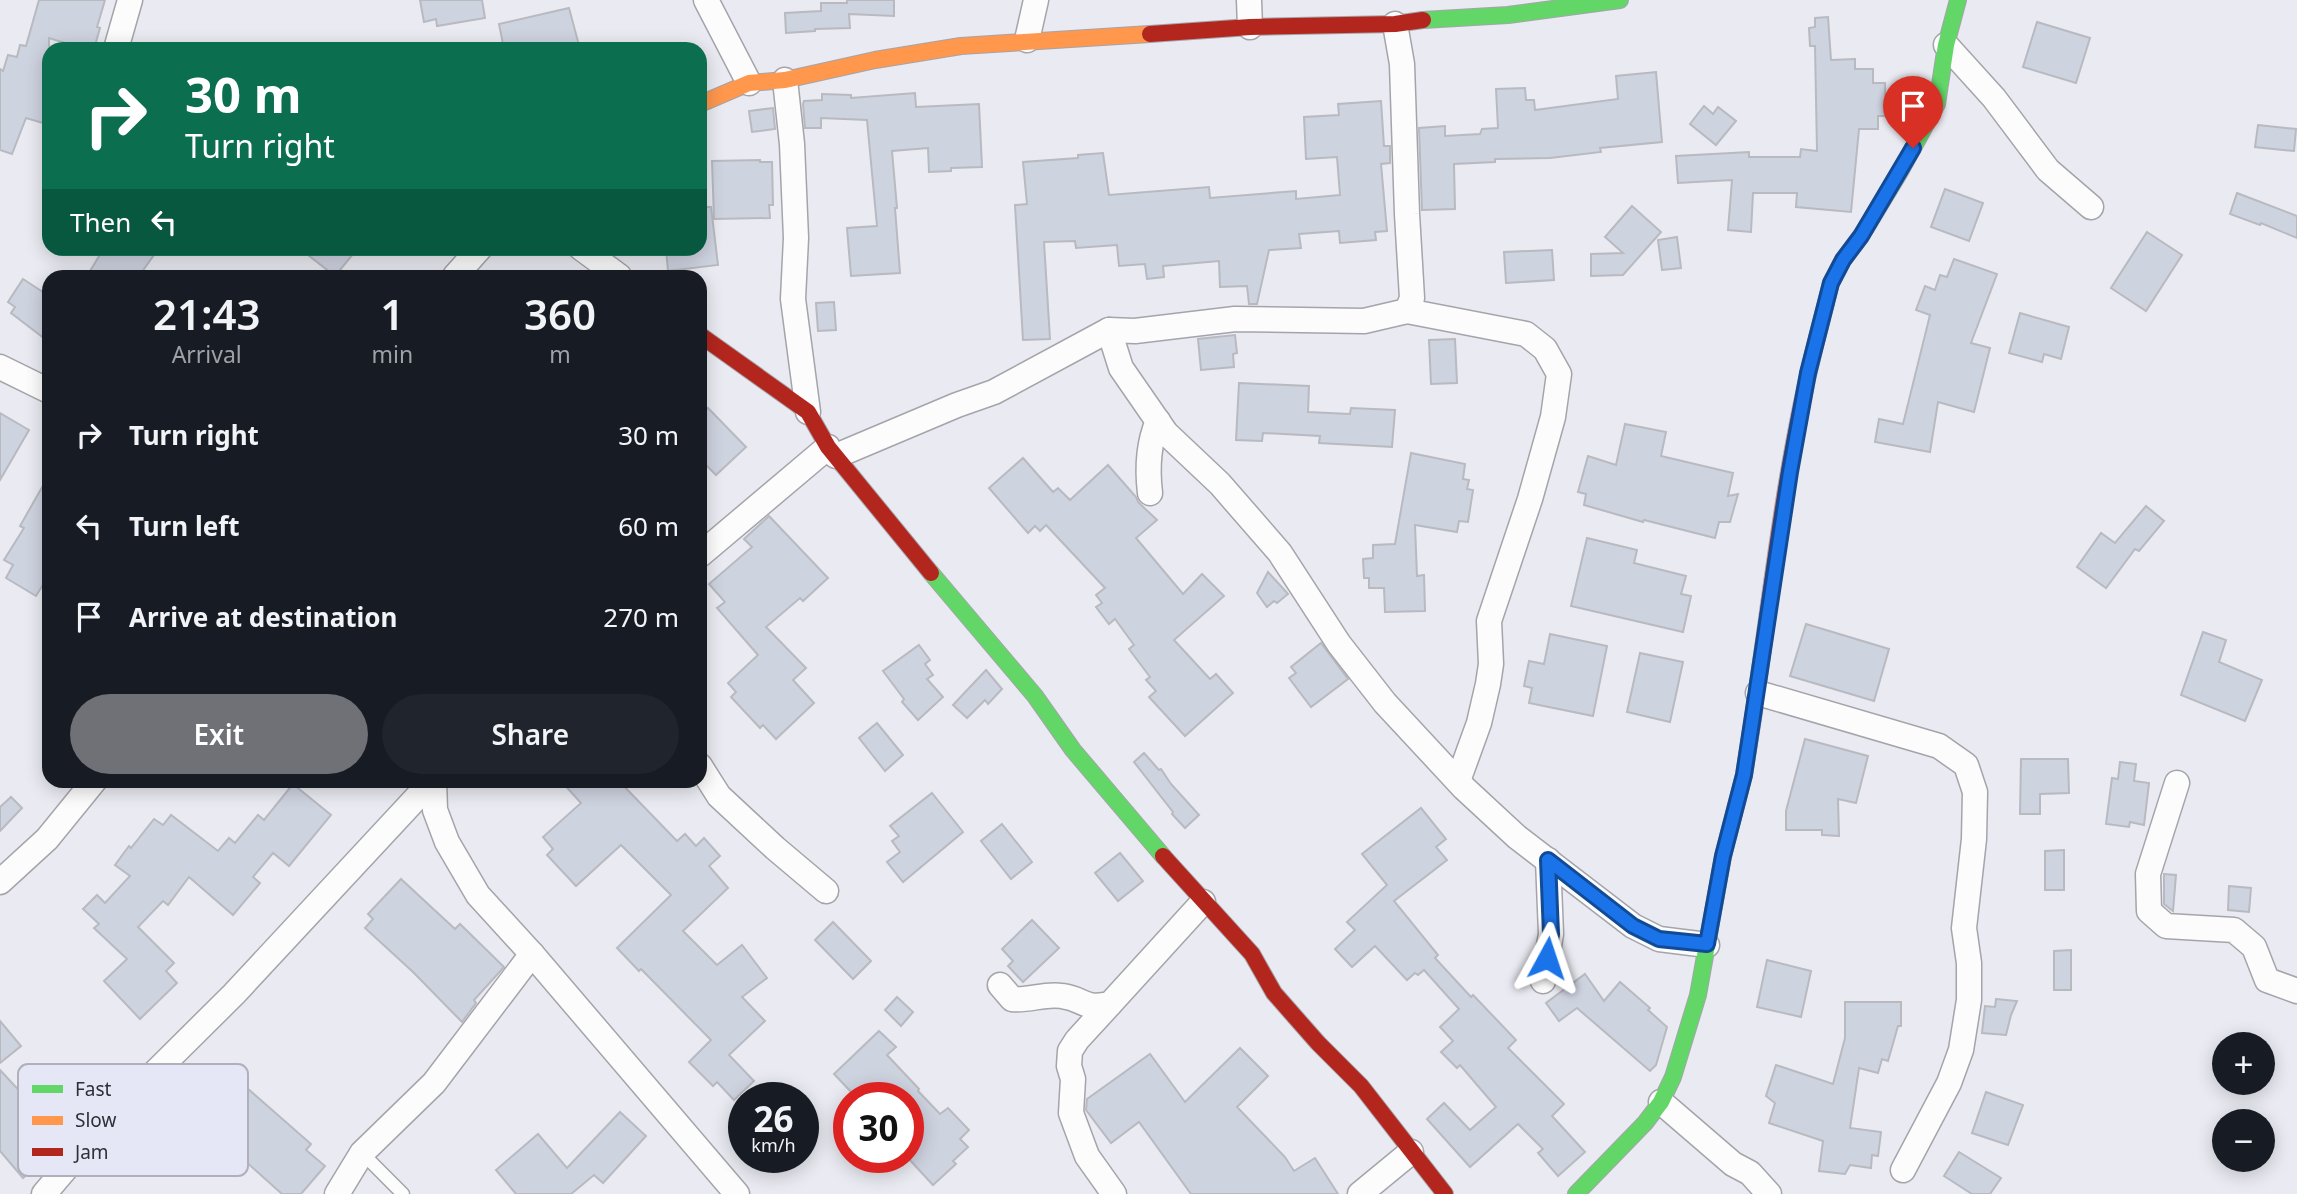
<!DOCTYPE html>
<meta charset="utf-8">
<style>
body{margin:0;font-family:"Noto Sans",sans-serif;background:#20242c;color:#f1f3f6;height:100vh;display:flex;flex-direction:column;font-size:26px;white-space:nowrap}
*{box-sizing:border-box;margin:0}
p{font-size:23px;color:#9ea1a6}
.icon{flex:none;width:38px;height:38px;fill:none;stroke:currentColor;stroke-width:2;stroke-linecap:round;stroke-linejoin:round}
.map{position:relative;flex:1;overflow:hidden}
.sheet{position:absolute;left:42px;top:270px;width:665px;height:518px;display:flex;flex-direction:column;background:#171b24;border-radius:21px;box-shadow:0 4px 18px #0003}
.sheet>*{flex:none}
.guide{position:absolute;left:42px;top:42px;width:665px;height:214px;border-radius:21px;box-shadow:0 4px 18px #0003;background:#0b6e4f;color:#fff;overflow:hidden}
.tools{position:absolute;left:2212px;top:1032px;display:grid;gap:14px}
.tools a{display:grid;place-items:center;width:63px;height:63px;border-radius:50%;background:#171b24;box-shadow:0 4px 18px #0003;font-size:35px}
.speed{position:absolute;left:728px;top:1082px;display:flex;gap:14px;font-size:35px;font-weight:700;text-align:center}
.speed>*{display:grid;place-content:center;width:91px;height:91px;border-radius:50%;background:#171b24;box-shadow:0 4px 18px #0003;line-height:1}
.speed small{font-size:18px;font-weight:400}
.speed .limit{border:10px solid #d22;background:#fff;color:#111}
.pin{position:absolute;display:grid;place-items:center;width:60px;height:60px;color:#fff;margin:-72px -30px;border-radius:50% 50% 50% 0;rotate:-45deg;box-shadow:0 0 7px #0007}
.pin .icon{rotate:45deg}
.me{position:absolute;width:77px;margin:-38px;rotate:5deg;stroke-linejoin:round;filter:drop-shadow(0 0 5px #0008)}
.turn{display:flex;align-items:center;gap:24px;height:147px;padding:0 28px;font-size:32px}
.turn .icon{width:91px;height:91px;stroke-width:2.5}
.turn b{display:block;font-size:49px;line-height:60px}
.then{display:flex;align-items:center;height:66px;padding:0 28px;background:#0003;gap:14px;font-size:26px}
.eta{display:flex;justify-content:space-evenly;align-items:center;height:119px;text-align:center}
.eta b{font-size:42px;font-weight:600;line-height:49px}
.primary-button{display:flex;gap:14px;margin-top:auto;padding:14px 28px}
.primary-button a{flex:1;height:80px;border-radius:42px;background:#707077;color:#fff;font-size:28px;font-weight:600;line-height:80px;text-align:center}
.primary-button a+a{background:#20242c;color:#f1f3f6}
ul{padding:0;list-style:none}
li{display:flex;align-items:center;gap:21px;height:91px;padding:0 28px}
li div{flex:1}
li b{display:block;font-size:26px}
li em{font-style:normal}
.map>svg:first-child{display:block}
</style>
<div class="map">
<svg width="2297" height="1194" viewBox="0 0 2297 1194">
<rect width="100%" height="100%" fill="#eaeaf2"/>
<g fill="#ced3e0" stroke="#b8bac0" stroke-width="2">
<path d="M39,0H105L97,27L100,28L94,49H85L49,38V105L43,123L26,118L12,154L0,150V69L3,71L8,55L17,57L20,45L26,46Z"/>
<path d="M420,0H482L485,18L437,26L436,19L424,22Z"/>
<path d="M847,0H894V16L849,14L850,28L815,29V31L786,33L785,13L821,11V3H847Z"/>
<path d="M569,8L580,49H504L499,24Z"/>
<path d="M1828,17L1831,60L1855,59V69H1873V83H1885L1886,116H1878V129H1859L1851,212L1796,207L1797,193H1753L1751,232L1728,230L1732,180L1678,183L1676,156L1749,152V157H1800L1801,149L1817,151L1815,46H1810L1809,28L1815,27V18Z"/>
<path d="M2037,22L2090,38L2076,83L2023,67Z"/>
<path d="M1656,72L1662,142L1600,148L1601,152L1550,158L1495,159V162L1454,164L1455,209L1422,210L1419,128L1445,126V136L1480,134L1482,129L1498,128L1496,89L1525,88L1526,100H1534L1535,110L1618,99L1616,76Z"/>
<path d="M915,93L916,107L979,104L982,167L951,168V171L929,172L928,148L892,151L897,208H895L900,273L851,276L847,228L877,226L867,120L821,118V128H805L803,104L804,101L822,100V94L851,95V98Z"/>
<path d="M1381,101L1384,146H1390V163L1381,164L1387,231L1375,232L1376,240L1340,243L1339,231L1299,234L1301,248L1269,250L1257,304H1249L1247,286L1220,287L1219,261L1163,266L1164,277L1147,279L1145,264L1119,266L1117,245L1076,248L1075,241L1044,242L1050,339L1023,340L1015,205L1027,204L1023,162L1078,158V155L1103,153L1109,195L1209,187L1210,198L1296,191V199L1340,195L1337,157L1306,159L1304,117L1339,115L1338,104Z"/>
<path d="M1704,106L1713,114L1718,107L1736,121L1716,145L1690,124Z"/>
<path d="M773,108L775,129L752,132L749,111Z"/>
<path d="M2258,125L2296,129L2294,151L2255,147Z"/>
<path d="M760,160V162H772L773,205H769L770,218L714,219L712,161Z"/>
<path d="M1945,189L1983,203L1969,241L1931,227Z"/>
<path d="M2237,193L2297,216V238L2261,223L2260,225L2230,214Z"/>
<path d="M1632,206L1661,232L1623,275L1591,276V254L1623,253L1605,237Z"/>
<path d="M700,207H711L718,265L668,271L666,248H700Z"/>
<path d="M2147,232L2182,255L2146,311L2111,288Z"/>
<path d="M1677,237L1681,268L1662,270L1658,240Z"/>
<path d="M104,248H159L139,276H87Z"/>
<path d="M299,248H358L335,276Z"/>
<path d="M1552,250L1554,280L1506,283L1504,252Z"/>
<path d="M1954,259L1997,274L1971,343L1990,348L1974,412L1938,402L1930,452L1875,442L1879,419L1903,424L1930,315L1916,310L1925,286L1935,290L1940,275L1947,277Z"/>
<path d="M23,279L49,296V342L11,313L15,307L8,302Z"/>
<path d="M834,302L836,330L818,331L816,303Z"/>
<path d="M2020,313L2069,327L2061,359L2044,354L2042,362L2009,353Z"/>
<path d="M1235,335L1237,353L1233,354L1234,367L1201,370L1198,339Z"/>
<path d="M1455,339L1457,383L1431,384L1429,340Z"/>
<path d="M1239,383L1309,386L1308,412L1350,414L1351,408L1395,410L1392,447L1319,443L1320,436L1263,433L1262,441L1236,440Z"/>
<path d="M708,408L746,447L716,475L700,459V415Z"/>
<path d="M0,413L29,430L0,480Z"/>
<path d="M1625,424L1666,432L1661,456L1733,473L1728,496L1738,494L1730,522H1719L1715,538L1644,520L1643,522L1584,505L1586,494L1578,492L1588,456L1616,465Z"/>
<path d="M1411,453L1465,464L1463,479L1469,480L1467,489L1473,490L1468,522L1459,521L1457,532L1415,525L1417,576L1424,575L1425,611L1385,612L1384,588H1369V578H1364L1363,559L1373,558V545L1395,544Z"/>
<path d="M1023,458L1053,492L1058,488L1070,500L1108,465L1136,497L1138,502L1157,520L1136,538L1183,594L1202,574L1224,596L1174,640L1210,679L1216,674L1233,693L1185,736L1149,697L1156,691L1146,680L1150,677L1129,649L1134,645L1115,619L1109,624L1096,607L1102,603L1096,595L1105,588L1046,525L1040,531L1035,526L1028,533L989,488Z"/>
<path d="M49,475V575L36,596L6,578L13,565L4,560L24,528L20,526Z"/>
<path d="M2146,506L2164,521L2139,551L2135,549L2106,588L2077,567L2101,533L2115,543Z"/>
<path d="M769,516L828,578L803,601L800,598L766,627L806,668L793,680L814,703L776,739L763,725L760,728L731,697L736,692L728,683L758,655L717,608L725,602L709,584L752,547L744,539Z"/>
<path d="M1587,538L1637,550L1634,563L1686,576L1681,594L1691,596L1683,632L1571,606Z"/>
<path d="M1268,572L1288,594L1277,603L1274,601L1267,607L1257,593Z"/>
<path d="M1806,624L1889,649L1874,701L1790,676Z"/>
<path d="M2203,632L2226,640L2219,662L2262,680L2245,721L2181,695Z"/>
<path d="M1550,634L1607,646L1593,716L1529,703L1532,688L1524,686L1529,661L1544,664Z"/>
<path d="M1321,643L1348,679L1311,707L1289,678L1296,673L1291,667Z"/>
<path d="M919,645L930,660L925,664L933,675L927,679L943,697L918,720L902,702L904,699L883,671Z"/>
<path d="M1640,653L1683,662L1670,722L1627,712Z"/>
<path d="M986,670L1002,689L988,704L985,700L967,718L953,705Z"/>
<path d="M877,723L903,755L885,771L859,738Z"/>
<path d="M1805,739L1868,756L1856,803L1838,799L1839,836L1822,835V830H1786V811Z"/>
<path d="M1144,753L1159,770L1161,769L1171,784L1199,815L1185,828L1172,814L1173,812L1134,762Z"/>
<path d="M2021,759H2068L2069,793L2040,794V814H2020Z"/>
<path d="M2120,762L2136,764L2134,781L2149,783L2144,825L2130,822L2129,827L2106,824L2112,778L2118,779Z"/>
<path d="M560,780H618L677,841L685,834L696,846L704,838L720,856L709,866L728,888L683,931L717,965L742,945L767,978L742,997L765,1021L729,1055L754,1081L734,1100L717,1082L713,1086L689,1062L711,1040L641,969L639,971L617,948L671,895L621,845L576,886L547,855L553,849L543,837L581,803Z"/>
<path d="M293,784L331,815L289,866L273,853L253,877L260,883L233,915L189,877L168,905L163,901L138,927L174,963L166,971L177,983L140,1019L104,981L127,959L94,928L99,924L83,909L97,895L105,903L130,876L115,865L129,846L131,848L154,819L163,825L171,815L218,851L229,838L235,843L258,815L264,820Z"/>
<path d="M932,793L963,832L903,882L887,862L900,852L892,841L899,836L890,826Z"/>
<path d="M11,797L22,808L0,831V807Z"/>
<path d="M1421,808L1446,839L1436,847L1447,860L1394,901L1438,955L1435,958L1471,997L1473,995L1516,1040L1508,1048L1564,1104L1552,1116L1585,1152L1558,1176L1538,1153L1543,1149L1518,1124L1470,1167L1427,1119L1444,1103L1470,1130L1496,1107L1460,1065L1457,1068L1441,1052L1453,1041L1440,1027L1459,1009L1424,970L1418,975L1415,973L1407,980L1375,946L1352,967L1335,949L1355,930L1347,922L1387,885L1362,854Z"/>
<path d="M1002,824L1032,862L1011,879L981,841Z"/>
<path d="M2064,850V890H2045V851Z"/>
<path d="M1120,853L1143,881L1118,901L1095,873Z"/>
<path d="M2164,874L2176,875L2173,911L2164,904Z"/>
<path d="M401,879L455,929L460,924L504,967L474,1000L476,1003L462,1022L413,972L365,928L373,919L368,914Z"/>
<path d="M2229,886L2251,888L2249,912L2228,910Z"/>
<path d="M1032,920L1059,948L1023,982L1008,966L1013,961L1002,949Z"/>
<path d="M833,922L871,961L853,979L815,940Z"/>
<path d="M2071,950V990H2054V951Z"/>
<path d="M1767,960L1811,971L1801,1017L1757,1007Z"/>
<path d="M1585,974L1604,1001L1620,982L1650,1008L1648,1010L1667,1027L1656,1065L1650,1071L1577,1008L1559,1021L1546,1003Z"/>
<path d="M897,997L913,1012L901,1026L885,1010Z"/>
<path d="M1996,999L2017,1001L2011,1015L2006,1035L1982,1033L1985,1006L1995,1007Z"/>
<path d="M1845,1002H1901V1026H1898L1888,1061L1882,1059L1878,1073L1859,1068L1850,1128L1881,1132L1878,1156L1872,1155L1871,1168L1850,1165L1845,1174L1819,1171L1823,1141L1769,1123L1775,1103L1766,1096L1776,1065L1833,1084L1845,1038Z"/>
<path d="M0,1021L21,1046L0,1063Z"/>
<path d="M879,1031L896,1047L887,1055L919,1089L918,1091L940,1114L948,1108L969,1130L960,1139L968,1147L953,1161L956,1164L933,1185L908,1158V1097H872L865,1089L856,1097L834,1074Z"/>
<path d="M1240,1048L1268,1076L1237,1107L1285,1157L1294,1171L1315,1158L1338,1194H1191L1139,1122L1111,1143L1086,1110L1087,1099L1150,1054L1185,1102Z"/>
<path d="M0,1070L38,1111L41,1109L65,1139L59,1144L62,1149L51,1159L48,1156L23,1178L0,1151Z"/>
<path d="M239,1081L311,1144L306,1150L325,1166L301,1194H282L244,1160L247,1157L205,1120L215,1109L210,1104L225,1086L231,1091Z"/>
<path d="M1986,1092L2023,1105L2008,1145L1972,1133Z"/>
<path d="M620,1112L646,1136L603,1183L594,1175L571,1194H516L496,1170L538,1134L567,1168Z"/>
<path d="M1959,1152L2001,1178L1990,1194H1972L1944,1176Z"/>
</g>
<g fill="none" stroke-linecap="round" stroke-linejoin="round">
<g stroke="#a4a4aa" stroke-width="15">
<path id="lane" d="M362,1153L403,1194"/>
</g>
<g stroke="#a4a4aa" stroke-width="27">
<g id="street">
<path d="M706,0L749,83"/>
<path d="M1249,0L1250,27"/>
<path d="M1027,40L1036,0"/>
<path d="M1946,45L1994,98L2048,170L2091,207"/>
<path d="M116,49L130,0"/>
<path d="M785,80L792,144L796,238L793,299L808,412"/>
<path d="M581,248L619,276"/>
<path d="M455,276L480,248"/>
<path d="M1407,311L1526,334L1545,349L1559,374L1553,417L1530,499L1489,621L1491,664L1488,684L1479,723L1458,781"/>
<path d="M1109,330L1121,368L1166,433L1220,484L1280,553L1339,644L1385,703L1464,788L1517,837L1633,926L1659,939L1707,945"/>
<path d="M0,367L49,391"/>
<path d="M836,456L957,405L994,392L1109,330L1135,331L1235,319L1364,321L1407,311L1412,298L1407,214L1402,64L1395,24"/>
<path d="M1150,493C1147,468 1148,444 1158,421"/>
<path d="M700,555L828,447"/>
<path d="M1758,693L1939,746L1966,765L1975,792L1974,839L1964,928L1969,963V1000L1961,1050L1949,1083L1903,1170"/>
<path d="M700,766L719,796L775,848L826,891"/>
<path d="M434,780L435,810L447,842L478,895L532,954L737,1194"/>
<path d="M2177,783L2148,874L2149,911L2166,926L2234,930L2254,947L2267,980L2297,991"/>
<path d="M0,882L47,839L95,780"/>
<path d="M1543,981L1551,934L1548,860"/>
<path d="M1000,985L1012,999C1030,1001 1044,993 1062,996C1085,999 1082,1010 1110,1004L1203,902"/>
<path d="M1110,1004L1077,1040L1070,1051L1069,1066L1073,1079L1071,1113L1087,1156L1114,1194"/>
<path d="M1661,1102L1733,1164L1750,1173L1769,1194"/>
<path d="M44,1194L107,1120L234,994L433,780"/>
<path d="M337,1194L362,1153L434,1083L532,954"/>
<path d="M1360,1194L1411,1152"/>
</g>
</g>
<g stroke="#a4a4aa" stroke-width="18">
<g id="fast">
<path d="M1423,20L1508,15L1620,0"/>
<path d="M1817,338L1831,283L1843,260L1861,236L1901,170L1937,104L1946,45L1958,0"/>
<path d="M931,573L1035,696L1073,750L1163,856"/>
<path d="M1576,1194L1645,1123L1661,1102L1673,1077L1698,995L1723,856L1744,775L1753,718"/>
</g>
</g>
<g stroke="#a4a4aa" stroke-width="18">
<path id="slow" d="M700,104L749,83L785,80L875,60L961,46L1150,34"/>
</g>
<g stroke="#a4a4aa" stroke-width="18">
<g id="jam">
<path d="M1150,34L1250,27L1395,24L1423,20"/>
<path d="M700,335L808,412L828,447L931,573"/>
<path d="M1753,718C1772,591 1785,462 1817,338"/>
<path d="M1163,856L1252,954L1274,993L1318,1043L1361,1086L1445,1194"/>
</g>
</g>
<use href="#lane" stroke="#fcfcfd" stroke-width="12"/>
<use href="#street" stroke="#fcfcfd" stroke-width="24"/>
<use href="#fast" stroke="#63d668" stroke-width="16"/>
<use href="#slow" stroke="#ff974d" stroke-width="16"/>
<use href="#jam" stroke="#b3261e" stroke-width="16"/>
</g>
<g fill="none" stroke-linecap="round" stroke-linejoin="round">
<g stroke="#114b97" stroke-width="18">
<path id="route" d="M1547,958L1551,934L1548,860L1633,926L1659,939L1707,944L1723,856L1744,775L1790,472L1808,373L1831,283L1843,260L1861,236L1913,148"/>
</g>
<use href="#route" stroke="#1a73e8" stroke-width="12"/>
</g>
<rect x="18" y="1064" width="230" height="112" rx="10" fill="#e6e7f6" stroke="#afb0bc" stroke-width="2"/>
<rect x="32" y="1085" width="31" height="8" fill="#63d668"/>
<rect x="32" y="1116" width="31" height="9" fill="#ff974d"/>
<rect x="32" y="1148" width="31" height="8" fill="#b3261e"/>
<g font-size="19" fill="#2f2f35">
<text x="75" y="1096">Fast</text>
<text x="75" y="1127">Slow</text>
<text x="75" y="1159">Jam</text>
</g>
</svg>
<div class="tools">
<a>+</a>
<a>−</a>
</div>
<div class="speed"><div>26<small>km/h</small></div><div class="limit">30</div></div>
<div class="pin" style="left:1913px;top:148px;background:#d93025"><svg class="icon" aria-label="arrive" viewBox="0 0 24 24"><path d="M6 21V4h12l-3 4 3 4H6"/></svg></div>
<svg class="me" style="left:1547px;top:958px" viewBox="-20 -20 40 40"><path d="M0-17L14 15 0 8-14 15z" fill="#1a73e8" stroke="#fff" stroke-width="4"/></svg>
<div class="guide">
<div class="turn"><svg class="icon" aria-label="right" viewBox="0 0 24 24"><path d="M7 20v-9h11M14 6l5 5-5 5"/></svg><div><b>30 m</b>Turn right</div></div>
<div class="then">Then<svg class="icon" aria-label="left" viewBox="0 0 24 24"><path d="M17 20v-9H6M10 6l-5 5 5 5"/></svg></div>
</div>
<section class="sheet">
<div class="eta">
<div><b>21:43</b><p>Arrival</p></div>
<div><b>1</b><p>min</p></div>
<div><b>360</b><p>m</p></div>
</div>
<ul>
<li><svg class="icon" aria-label="right" viewBox="0 0 24 24"><path d="M7 20v-9h11M14 6l5 5-5 5"/></svg><div><b>Turn right</b></div><em>30 m</em></li>
<li><svg class="icon" aria-label="left" viewBox="0 0 24 24"><path d="M17 20v-9H6M10 6l-5 5 5 5"/></svg><div><b>Turn left</b></div><em>60 m</em></li>
<li><svg class="icon" aria-label="arrive" viewBox="0 0 24 24"><path d="M6 21V4h12l-3 4 3 4H6"/></svg><div><b>Arrive at destination</b></div><em>270 m</em></li>
</ul>
<div class="primary-button"><a>Exit</a><a>Share</a></div>
</section>
</div>
